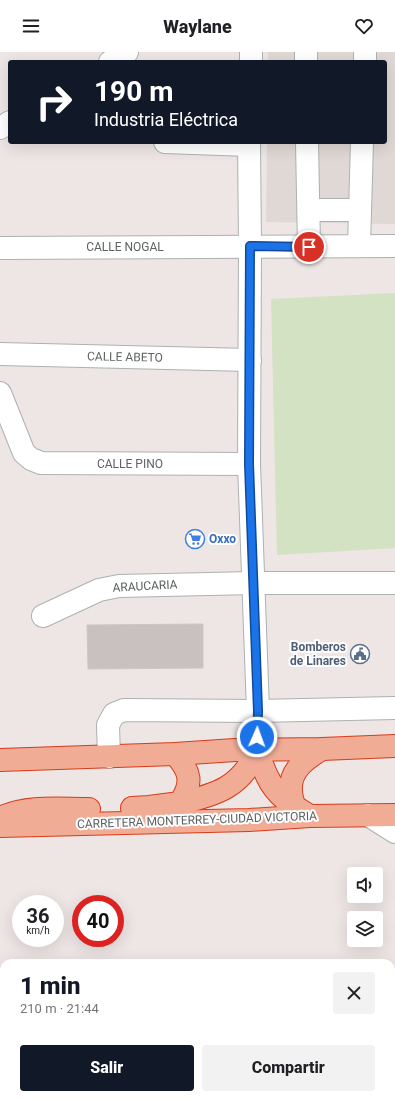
<!DOCTYPE html>
<html lang="es">
<meta charset="utf-8">
<style>
body{margin:0;font-family:Roboto,sans-serif;background:#f2f2f2;color:#202124;height:100vh;display:flex;flex-direction:column;font-size:15px;white-space:nowrap}
*{box-sizing:border-box;margin:0}
p{font-size:13px;color:#757577}
.icon{flex:none;width:22px;height:22px;fill:none;stroke:currentColor;stroke-width:2;stroke-linecap:round;stroke-linejoin:round}
.map{position:relative;flex:1;overflow:hidden}
.details{position:absolute;left:0px;top:907px;width:395px;height:140px;display:flex;flex-direction:column;background:#fff;border-radius:12px 12px 0 0;box-shadow:0 4px 16px #0002}
.details>*{flex:none}
.banner{position:absolute;left:8px;top:8px;width:379px;height:84px;border-radius:4px;box-shadow:0 4px 16px #0002;background:#111827;color:#fff;overflow:hidden}
.fabs{position:absolute;left:347px;top:815px;display:grid;gap:8px}
.fabs a{display:grid;place-items:center;width:36px;height:36px;border-radius:4px;background:#fff;box-shadow:0 4px 16px #0002;font-size:20px}
.speed{position:absolute;left:12px;top:843px;display:flex;gap:8px;font-size:20px;font-weight:700;text-align:center}
.speed>*{display:grid;place-content:center;width:52px;height:52px;border-radius:50%;background:#fff;box-shadow:0 4px 16px #0002;line-height:1}
.speed small{font-size:10px;font-weight:400}
.speed .limit{border:6px solid #d22;background:#fff;color:#111}
.pin{position:absolute;display:grid;place-items:center;width:34px;height:34px;color:#fff;margin:-17px;border:2px solid #fff;border-radius:50%;box-shadow:0 1px 4px #0007}
.me{position:absolute;width:44px;margin:-22px;rotate:2deg;stroke-linejoin:round;filter:drop-shadow(0 0 3px #0008)}
.turn{display:flex;align-items:center;gap:14px;height:84px;padding:0 20px;font-size:18px}
.turn .icon{width:52px;height:52px;stroke-width:2.5}
.turn b{display:block;font-size:28px;line-height:34px}
.round{display:grid;place-items:center;flex:none;width:42px;height:42px;border-radius:4px;background:#f2f2f2}
.head{display:flex;align-items:center;justify-content:space-between;height:68px;padding:0 20px}
h1{font-size:24px;font-weight:800;line-height:30px;color:#111827}
.primary-button{display:flex;gap:8px;margin-top:auto;padding:8px 20px}
.primary-button a{flex:1;height:46px;border-radius:4px;background:#111827;color:#fff;font-size:16px;font-weight:800;line-height:46px;text-align:center}
.primary-button a+a{background:#f2f2f2;color:#202124}
header{display:flex;justify-content:space-between;align-items:center;height:52px;padding:0 20px;background:#fff;font-size:18px;font-weight:800}
.map>svg:first-child{display:block}
</style>
<header><svg class="icon" aria-label="menu" viewBox="0 0 24 24"><path d="M4 6h16M4 12h16M4 18h16"/></svg>Waylane<svg class="icon" aria-label="heart" viewBox="0 0 24 24"><path d="M12 20l-8-8c-3-5 5-10 8-4 3-6 11-1 8 4z"/></svg></header>
<div class="map">
<svg width="395" height="1047" viewBox="0 0 395 1047">
<rect width="100%" height="100%" fill="#ede6e4"/>
<path fill="#dfd8d5" d="M268,0H395V172L266,170L267,90H385V10H268Z"/>
<path fill="#d2e2c3" d="M395,241V496L277,503L271,247Z"/>
<path fill="#c8c1c0" stroke="#d1c5c3" d="M203,572V616L88,617L87,573Z"/>
<g fill="none" stroke-linecap="round" stroke-linejoin="round">
<g stroke="#adb1b2" stroke-width="24">
<g id="minor">
<path d="M306,0V10"/>
<path d="M110,10L127,0"/>
<path d="M251,10V0"/>
<path d="M365,10V0"/>
<path d="M0,76L10,70"/>
<path d="M165,90L249,93"/>
<path d="M249,90L250,194L249,412L258,659L257,698"/>
<path d="M307,90L309,195"/>
<path d="M309,158H360"/>
<path d="M359,194L362,90"/>
<path d="M0,196L395,194"/>
<path d="M0,302L250,308"/>
<path d="M0,341L24,401L31,407L41,411L249,412"/>
<path d="M43,564L99,538L119,534L253,531H395"/>
<path d="M109,705L108,673L114,662L124,658L258,659L395,656"/>
<path d="M368,763L395,780"/>
</g>
</g>
<g stroke="#d83b19" stroke-width="24">
<g id="highway">
<path d="M257,698C260,706 263,716 267,724C276,744 293,754 310,764"/>
<path d="M0,708L175,702L235,698L322,697L395,694"/>
<path d="M180,751C216,743 242,735 257,698"/>
<path d="M294,755C293,749 291,744 291,739C289,718 307,706 322,697"/>
<path d="M132,756L149,755L180,751C193,731 191,720 175,702"/>
<path d="M0,766C27,753 60,757 89,757"/>
<path d="M0,774L249,768L310,764L395,763"/>
</g>
</g>
<use href="#minor" stroke="#fff" stroke-width="22"/>
<use href="#highway" stroke="#f1ac96" stroke-width="22"/>
</g>
<g fill="none" stroke-linecap="round" stroke-linejoin="round">
<g stroke="#114b97" stroke-width="10">
<path id="route" d="M257,685L258,659L249,412L250,194L309,195"/>
</g>
<use href="#route" stroke="#1a73e8" stroke-width="7"/>
</g>
<defs>
<g id="supermarket-ring" transform="scale(1)"><circle r="9.5" fill="#fff" stroke="#3f7fe0" stroke-width="1.5"/><path d="M-6-5.5h2.5l.6 2H6L4.5 2H-2.5L-4.4-4H-6ZM-1.5 3.2a1.3 1.3 0 1 0 .1 0ZM3 3.2a1.3 1.3 0 1 0 .1 0Z" fill="#3f7fe0"/></g>
<g id="civic-ring" transform="scale(1)"><circle r="9.5" fill="#fff" stroke="#5c6f8a" stroke-width="1.5"/><path d="M-.6-6.5H3V-4.5H.6V-3L4-1V1h2V6H-6V1h2V-1L-.6-3ZM-1.2 2.5V6h2.4V2.5Z" fill="#5c6f8a"/></g>
</defs>
<g fill-rule="evenodd">
<use href="#supermarket-ring" x="195" y="487"/>
<use href="#civic-ring" x="360" y="602"/>
</g>
<g text-anchor="middle" dominant-baseline="central" stroke-width="4" stroke-linejoin="round" paint-order="stroke">
<g font-size="12" fill="#5c6262" stroke="#fff">
<text x="125" y="195">CALLE NOGAL</text>
<text transform="translate(125 305) rotate(1)">CALLE ABETO</text>
<text x="130" y="412">CALLE PINO</text>
<text transform="translate(145 534) rotate(-3)">ARAUCARIA</text>
<text transform="translate(197 768) rotate(-2)">CARRETERA MONTERREY-CIUDAD VICTORIA</text>
</g>
<g font-size="12" font-weight="bold" fill="#366cbe" stroke="#fff" text-anchor="start">
<text x="209" y="487">Oxxo</text>
</g>
<g font-size="12" font-weight="bold" fill="#4e5e75" stroke="#fff" text-anchor="end">
<text x="346" y="595">Bomberos<tspan x="346" dy="14">de Linares</tspan></text>
</g>
</g>
</svg>
<div class="fabs">
<a><svg class="icon" aria-label="sound" viewBox="0 0 24 24"><path d="M4 9h4l5-4v14l-5-4H4zM17 9q2 3 0 6"/></svg></a>
<a><svg class="icon" aria-label="layers" viewBox="0 0 24 24"><path d="M12 4l9 5-9 5-9-5zM3 14l9 5 9-5"/></svg></a>
</div>
<div class="speed"><div>36<small>km/h</small></div><div class="limit">40</div></div>
<div class="pin" style="left:309px;top:195px;background:#d93025"><svg class="icon" aria-label="arrive" viewBox="0 0 24 24"><path d="M6 21V4h12l-3 4 3 4H6"/></svg></div>
<svg class="me" style="left:257px;top:685px" viewBox="-20 -20 40 40"><circle r="17" fill="#1a73e8" stroke="#fff" stroke-width="3"/><path d="M0-11L8 9 0 5-8 9z" fill="#fff"/></svg>
<div class="banner">
<div class="turn"><svg class="icon" aria-label="right" viewBox="0 0 24 24"><path d="M7 20v-9h11M14 6l5 5-5 5"/></svg><div><b>190 m</b>Industria Eléctrica</div></div>
</div>
<section class="details">
<div class="head"><div><h1>1 min</h1><p>210 m · 21:44</p></div><a class="round"><svg class="icon" aria-label="close" viewBox="0 0 24 24"><path d="M6 6l12 12M18 6L6 18"/></svg></a></div>
<div class="primary-button"><a>Salir</a><a>Compartir</a></div>
</section>
</div>
